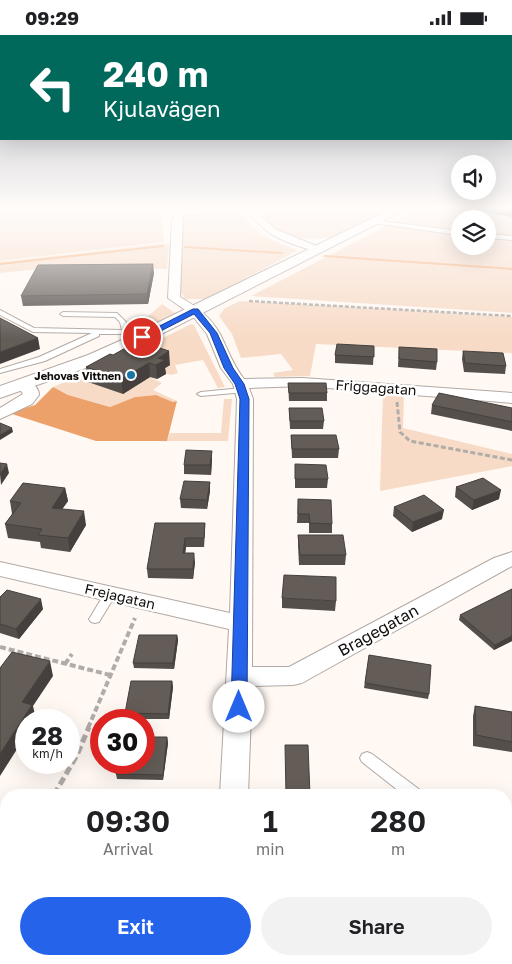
<!DOCTYPE html>
<meta charset="utf-8">
<style>
body{margin:0;font-family:"Golos Text",sans-serif;background:#f2f2f2;color:#202124;height:100vh;display:flex;flex-direction:column;font-size:19px;white-space:nowrap}
*{box-sizing:border-box;margin:0}
p{font-size:16px;color:#757577}
.icon{flex:none;width:28px;height:28px;fill:none;stroke:currentColor;stroke-width:2;stroke-linecap:round;stroke-linejoin:round}
.map{position:relative;flex:1;overflow:hidden}
.panel{position:absolute;left:0px;top:754px;width:512px;height:176px;display:flex;flex-direction:column;background:#fff;border-radius:20px 20px 0 0;box-shadow:0 5px 20px #0002}
.panel>*{flex:none}
.banner{position:absolute;left:0px;top:0px;width:512px;height:105px;box-shadow:0 5px 20px #0002;background:#00695c;color:#fff;overflow:hidden}
.controls{position:absolute;left:451px;top:120px;display:grid;gap:10px}
.controls a{display:grid;place-items:center;width:45px;height:45px;border-radius:50%;background:#fff;box-shadow:0 5px 20px #0002;font-size:25px}
.speed{position:absolute;left:15px;top:674px;display:flex;gap:10px;font-size:25px;font-weight:700;text-align:center}
.speed>*{display:grid;place-content:center;width:65px;height:65px;border-radius:50%;background:#fff;box-shadow:0 5px 20px #0002;line-height:1}
.speed small{font-size:12px;font-weight:400}
.speed .limit{border:8px solid #d22;background:#fff;color:#111}
.pin{position:absolute;display:grid;place-items:center;width:42px;height:42px;color:#fff;margin:-21px;border:2px solid #fff;border-radius:50%;box-shadow:0 1px 5px #0007}
.me{position:absolute;width:55px;margin:-28px;rotate:0deg;stroke-linejoin:round;filter:drop-shadow(0 0 4px #0008)}
.turn{display:flex;align-items:center;gap:18px;height:105px;padding:0 20px;font-size:22px}
.turn .icon{width:65px;height:65px;stroke-width:2.5}
.turn b{display:block;font-size:35px;line-height:42px}
.eta{display:flex;justify-content:space-evenly;align-items:center;height:85px;text-align:center}
.eta b{font-size:30px;font-weight:600;line-height:35px}
.cta{display:flex;gap:10px;margin-top:auto;padding:10px 20px}
.cta a{flex:1;height:58px;border-radius:30px;background:#2563eb;color:#fff;font-size:20px;font-weight:600;line-height:58px;text-align:center}
.cta a+a{background:#f2f2f2;color:#202124}
.status{display:flex;justify-content:space-between;align-items:center;height:35px;padding:0 25px;background:#fff;direction:ltr}
.status svg{height:14px;fill:currentColor}
.map>svg:first-child{display:block}
</style>
<div class="status"><b>09:29</b><svg viewBox="0 0 49 12"><path d="M0 12V9h3v3zM5 12V6h3v6zM10 12V3h3v9zM15 12V0h3v12zM26 1h20v11H26zM47 4h2v5h-2z"/></svg></div>
<div class="map">
<svg width="512" height="929" viewBox="0 0 512 929">
<rect width="100%" height="100%" fill="#fff8f3"/>
<g fill="#f7dbc7" fill-rule="evenodd">
<path d="M0,174H161L164,207L0,226Z"/>
<path d="M342,174H392C356,191 325,216 285,197C275,193 266,188 264,177Z"/>
<path d="M419,174H512V278L251,261ZM460,184H488V211H460Z"/>
<path d="M206,176H241C256,201 269,204 295,214L297,216L206,264H185L181,257L182,185L190,180Z"/>
<path d="M169,208L167,234L49,233L0,238V227Z"/>
<path d="M240,266L512,282V318L316,309L310,341L275,342L273,338L293,335L281,319L241,323L232,299L219,281L225,273Z"/>
<path d="M162,269L175,278L142,295L137,291Z"/>
<path d="M191,289L194,290L225,352L218,353L203,325L175,330L178,338L172,340L159,337L169,330L150,342L162,348L153,355L177,366L173,367L156,360L135,362L110,372L68,360L53,352L139,315Z"/>
<path d="M383,358L404,359L403,393L512,419V431L380,456Z"/>
<path d="M224,364H232L228,406H167L170,398H221Z"/>
</g>
<path fill="#eda16a" d="M53,352L68,360L110,372L135,362L156,360L173,367L177,366L167,406H96L9,378L35,370Z"/>
<g fill="none" stroke-linecap="round" stroke-linejoin="round">
<g fill="#f6aa73" fill-rule="evenodd">
<path d="M163,210H164V212L0,230V228Z"/>
<path d="M185,211L282,217L284,218L282,219L184,213V211Z"/>
<path d="M325,220L512,233V235L324,222L323,221Z"/>
</g>
<g stroke="#b2a9a4" stroke-width="2">
<g id="service">
<path d="M4,174H9L0,180V176Z"/>
<path d="M374,185L460,196V200L372,188V186Z"/>
<path d="M488,199L512,201V205L488,203Z"/>
<path d="M0,275L34,293L122,295L120,287L115,282L63,281L60,279L63,277L117,278L126,287L129,296L146,302L142,304L125,299H99V301L45,326L0,338V334L39,322L92,298L33,297L0,280Z"/>
<path d="M242,353H245V357L201,361L197,359L201,357Z"/>
<path d="M110,555L114,556L116,559L99,587L95,588L91,587L89,584L91,581L106,556Z"/>
<path d="M367,717L372,719L420,755L423,760H404L362,727L360,723L362,719Z"/>
<path d="M506,822L512,825V842L506,840Z"/>
</g>
</g>
<g stroke="#b2a9a4" stroke-width="2">
<g id="minor">
<path d="M176,174H223L218,177L183,180L180,262C196,271 211,282 220,299C228,315 233,330 244,344L303,343L512,358V368L303,351L249,353L253,364L252,632H289L494,523L512,517V531L302,648L293,650L252,651L248,760H220L229,594L0,541V527L230,578L237,364L233,349L221,333L207,299L191,279L168,263L172,187Z"/>
<path d="M249,174H257L262,182L275,194L324,214L319,217C292,210 261,201 249,174Z"/>
<path d="M24,344C31,346 39,352 39,360L32,369L0,384V373L23,359L16,349Z"/>
<rect x="206" y="924" width="34" height="5"/>
</g>
</g>
<g stroke="#b2a9a4" stroke-width="2">
<path id="tertiary" d="M391,174H406L136,312L100,328L0,363V351L88,320L124,304Z"/>
</g>
<path stroke="#b1aca8" stroke-width="2" stroke-dasharray="3 1" stroke-linecap="butt" d="M270,174H305"/>
<path stroke="#b1aca8" stroke-width="2.5" stroke-dasharray="4 2" stroke-linecap="butt" d="M249,266L512,281"/>
<path stroke="#b1aca8" stroke-width="3" stroke-dasharray="5 2.5" stroke-linecap="butt" d="M397,367L400,397L410,406L512,425"/>
<g stroke="#b1aca8" stroke-width="4" stroke-dasharray="6 3" stroke-linecap="butt">
<path d="M0,612L110,640"/>
<path d="M65,629L72,619"/>
<path d="M88,693L135,583"/>
</g>
<g stroke="#b1aca8" stroke-width="5" stroke-dasharray="8 4" stroke-linecap="butt">
<path d="M54,760L77,720L89,692"/>
<path d="M0,777L6,779"/>
</g>
<use href="#service" fill="#fff" fill-rule="evenodd"/>
<use href="#minor" fill="#fff" fill-rule="evenodd"/>
<use href="#tertiary" fill="#fff" fill-rule="evenodd"/>
</g>
<g fill="#554f4b">
<path d="M490,174H512V182L489,178Z"/>
<path d="M154,238L148,269L23,271L21,261Z"/>
<path d="M374,311L373,330L335,328V320Z"/>
<path d="M399,312L437,327L436,335L398,332Z"/>
<path d="M463,316L506,331L505,339L464,337L462,324Z"/>
<path d="M113,320L170,330L165,333L166,339L157,344L150,342L123,359L88,347L86,332Z"/>
<path d="M288,348L327,358V366H289Z"/>
<path d="M432,370L512,373V396L431,379Z"/>
<path d="M289,373L324,386L323,394H290Z"/>
<path d="M291,400L339,414L338,423H292Z"/>
<path d="M212,424L211,440L184,439V430Z"/>
<path d="M295,429L328,444L327,453H295Z"/>
<path d="M210,447V456L207,474L181,473L180,464Z"/>
<path d="M456,452L499,464L472,475L455,462Z"/>
<path d="M65,453L68,466L62,474L86,490L70,517L41,513L40,507L8,503L5,489L12,479L10,466Z"/>
<path d="M298,464L332,489V498H309V488H297Z"/>
<path d="M394,472L442,484L412,497L393,481Z"/>
<path d="M155,488H205V498L204,512H186L185,518L195,527L193,544L148,543L147,534Z"/>
<path d="M298,500L346,520L345,530H299L298,510Z"/>
<path d="M512,554V606L494,615L459,585L460,580Z"/>
<path d="M0,562L43,574L19,604L0,598Z"/>
<path d="M282,563L336,566L335,576L282,573Z"/>
<path d="M177,600L178,605L174,634L134,633L133,628Z"/>
<path d="M369,620L429,659L428,664L364,653Z"/>
<path d="M172,646L173,652L169,684H126L125,678Z"/>
<path d="M475,671L512,677V717L473,711V681Z"/>
<path d="M167,702L168,708L163,745L117,744L116,739Z"/>
<path d="M6,811V875L0,872V820Z"/>
<rect x="290" y="924" width="29" height="5"/>
<path d="M364,924H418L417,929L364,927Z"/>
<path d="M459,924H494L493,926H459Z"/>
</g>
<g fill="#45403d">
<path d="M153,229L154,238L148,269L147,259Z"/>
<path d="M38,303L40,314L0,329V317Z"/>
<path d="M169,316L170,330L165,333L166,339L157,344L156,330L158,323Z"/>
<path d="M149,328L150,342L123,359L121,344Z"/>
<path d="M12,393L13,397L0,405V400Z"/>
<path d="M212,416V424L211,440L210,430Z"/>
<path d="M7,429L9,438L1,450L0,439Z"/>
<path d="M210,447V456L207,474V465Z"/>
<path d="M65,453L68,466L54,486L52,473Z"/>
<path d="M501,455L499,464L472,475L474,465Z"/>
<path d="M444,475L442,484L412,497L413,487Z"/>
<path d="M84,476L86,490L70,517L68,503Z"/>
<path d="M185,503L186,512L184,527L183,518Z"/>
<path d="M194,518L195,527L193,544V534Z"/>
<path d="M41,564L43,574L19,604L16,594Z"/>
<path d="M177,600L178,605L174,634L173,628Z"/>
<path d="M512,601V606L494,615L495,610Z"/>
<path d="M50,626L53,641L33,671L36,684L26,685V700L0,741V719L22,667Z"/>
<path d="M172,646L173,652L169,684L168,679Z"/>
<path d="M167,702L168,708L163,745V740Z"/>
</g>
<g fill="#635c57" stroke="#45403d">
<path d="M153,229L147,259L21,261L38,230Z"/>
<path d="M0,283L38,303L0,317Z"/>
<path d="M138,306L169,316L158,323L165,325L156,330L149,328L121,344L86,332L110,319L113,320Z"/>
<path d="M337,309L374,311V322L335,320Z"/>
<path d="M399,312L437,314V327L399,324Z"/>
<path d="M463,316L503,318L506,331L465,328Z"/>
<path d="M288,348H326L327,358H289Z"/>
<path d="M439,358L512,373V387L432,370Z"/>
<path d="M289,373H322L324,386H290Z"/>
<path d="M0,388L12,393L0,400Z"/>
<path d="M291,400H336L339,414H292Z"/>
<path d="M186,415L212,416L210,430H184Z"/>
<path d="M0,428L7,429L0,439Z"/>
<path d="M295,429L326,430L328,444H295Z"/>
<path d="M483,443L501,455L474,465L456,452Z"/>
<path d="M184,446L210,447L207,465L180,464Z"/>
<path d="M23,448L65,453L52,473L84,476L68,503L38,500L42,494L5,489L21,468L10,466Z"/>
<path d="M424,460L444,475L413,487L394,472Z"/>
<path d="M298,464L331,465L332,489L310,488L309,479H298Z"/>
<path d="M155,488H205L204,503H185L183,518H194L193,534H147Z"/>
<path d="M298,500H343L346,520H300Z"/>
<path d="M284,540L336,542V566L282,563Z"/>
<path d="M512,554V601L495,610L460,580Z"/>
<path d="M7,555L41,564L16,594L0,589V562Z"/>
<path d="M139,600H177L173,628H133Z"/>
<path d="M12,617L50,626L22,667L32,670L0,719V633Z"/>
<path d="M369,620L431,630L429,659L365,648Z"/>
<path d="M131,646H172L168,679L125,678Z"/>
<path d="M475,671L512,677V707L476,700Z"/>
<path d="M144,702H167L163,740L116,739L118,728H144Z"/>
<path d="M285,710H308L310,760H286Z"/>
<path d="M351,757L396,759L397,760H352Z"/>
<path d="M6,811V867L0,864V820Z"/>
<rect x="290" y="924" width="29" height="1"/>
</g>
<linearGradient id="sky" x2="0" y2="1"><stop stop-color="#adb0b9"/><stop offset="0.57" stop-color="#fffcfa"/><stop offset="1" stop-color="#fffcfa" stop-opacity="0"/></linearGradient>
<rect width="512" height="304" fill="url(#sky)"/>
<path fill="#2563eb" stroke="#184099" d="M193,274H198L217,298L233,333L244,349L249,364L247,672L245,676L239,678L234,676L231,672L240,364L235,349L224,333L210,298L194,279L145,304L138,302Z"/>
<circle fill="#1976a4" stroke="#fff" stroke-width="2" cx="131" cy="340" r="5"/>
<g text-anchor="middle" dominant-baseline="central" stroke-width="5" stroke-linejoin="round" paint-order="stroke">
<g font-size="11" font-weight="bold" fill="#0f0c0a" stroke="#fff" text-anchor="end">
<text x="121" y="340">Jehovas Vittnen</text>
</g>
<g font-size="14" fill="#0f0c0a" stroke="#fff">
<text transform="translate(376 352) rotate(4)">Friggagatan</text>
<text transform="translate(120 561) rotate(13)">Frejagatan</text>
</g>
<g font-size="16" fill="#0f0c0a" stroke="#fff">
<text transform="translate(378 595) rotate(-29)">Bragegatan</text>
</g>
</g>
</svg>
<div class="controls">
<a><svg class="icon" aria-label="sound" viewBox="0 0 24 24"><path d="M4 9h4l5-4v14l-5-4H4zM17 9q2 3 0 6"/></svg></a>
<a><svg class="icon" aria-label="layers" viewBox="0 0 24 24"><path d="M12 4l9 5-9 5-9-5zM3 14l9 5 9-5"/></svg></a>
</div>
<div class="speed"><div>28<small>km/h</small></div><div class="limit">30</div></div>
<div class="pin" style="left:142px;top:302px;background:#d93025"><svg class="icon" aria-label="arrive" viewBox="0 0 24 24"><path d="M6 21V4h12l-3 4 3 4H6"/></svg></div>
<svg class="me" style="left:239px;top:672px" viewBox="-20 -20 40 40"><circle r="19" fill="#fff"/><path d="M0-13L10 11 0 6-10 11z" fill="#2563eb"/></svg>
<div class="banner">
<div class="turn"><svg class="icon" aria-label="left" viewBox="0 0 24 24"><path d="M17 20v-9H6M10 6l-5 5 5 5"/></svg><div><b>240 m</b>Kjulavägen</div></div>
</div>
<section class="panel">
<div class="eta">
<div><b>09:30</b><p>Arrival</p></div>
<div><b>1</b><p>min</p></div>
<div><b>280</b><p>m</p></div>
</div>
<div class="cta"><a>Exit</a><a>Share</a></div>
</section>
</div>
